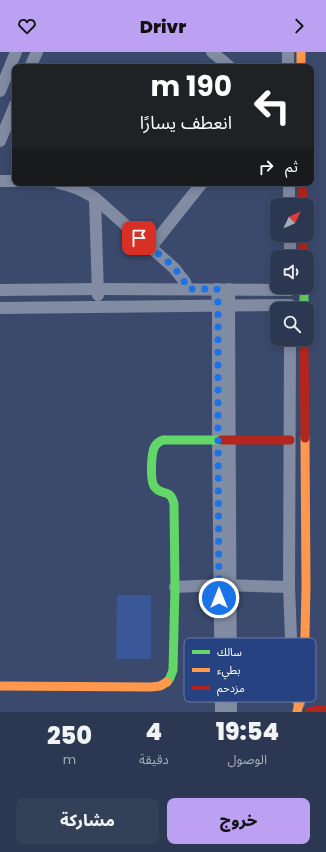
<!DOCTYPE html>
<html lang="ar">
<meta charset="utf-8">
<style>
body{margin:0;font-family:Poppins,"Noto Sans Arabic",sans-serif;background:#343f58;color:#f1f3f6;direction:rtl;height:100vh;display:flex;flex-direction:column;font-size:15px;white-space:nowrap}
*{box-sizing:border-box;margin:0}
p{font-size:13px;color:#a6acb7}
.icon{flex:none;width:22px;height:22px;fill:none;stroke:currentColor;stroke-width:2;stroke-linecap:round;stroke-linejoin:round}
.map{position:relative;height:660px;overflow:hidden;direction:ltr}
.side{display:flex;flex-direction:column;background:#2c3851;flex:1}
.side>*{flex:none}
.banner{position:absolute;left:12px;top:12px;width:302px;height:122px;border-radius:8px;box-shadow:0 2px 10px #0003,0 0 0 1px #485268;direction:rtl;background:#202124;color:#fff;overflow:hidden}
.needle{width:26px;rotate:46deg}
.controls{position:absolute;left:270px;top:146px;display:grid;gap:8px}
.controls a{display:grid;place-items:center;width:44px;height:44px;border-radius:8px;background:#2c3851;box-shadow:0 2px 10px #0003,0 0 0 1px #485268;font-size:20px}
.pin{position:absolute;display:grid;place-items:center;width:34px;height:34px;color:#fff;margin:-17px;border-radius:8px;box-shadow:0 2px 6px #0006}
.me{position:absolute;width:44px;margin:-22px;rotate:0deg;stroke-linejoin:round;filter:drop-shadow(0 0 3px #0008)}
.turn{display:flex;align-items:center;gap:14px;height:84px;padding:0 16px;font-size:18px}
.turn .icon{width:52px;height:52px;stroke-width:2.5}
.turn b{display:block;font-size:28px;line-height:34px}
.then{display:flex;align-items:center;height:38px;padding:0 16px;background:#0003;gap:8px;font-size:15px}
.eta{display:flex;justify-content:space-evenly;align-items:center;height:68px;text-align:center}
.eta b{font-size:24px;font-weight:800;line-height:28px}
.cta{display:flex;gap:8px;margin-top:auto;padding:8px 16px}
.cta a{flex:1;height:46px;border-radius:8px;background:#bca0f2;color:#111;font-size:16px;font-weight:800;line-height:46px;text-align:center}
.cta a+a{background:#343f58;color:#f1f3f6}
header{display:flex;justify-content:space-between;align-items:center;height:52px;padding:0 16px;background:#bca0f2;color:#111;font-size:18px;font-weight:800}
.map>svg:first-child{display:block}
</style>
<header><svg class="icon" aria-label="forward" viewBox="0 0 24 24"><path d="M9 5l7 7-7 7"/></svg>Drivr<svg class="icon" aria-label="heart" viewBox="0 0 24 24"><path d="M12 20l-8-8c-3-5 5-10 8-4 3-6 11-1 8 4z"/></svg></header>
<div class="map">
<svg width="326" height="660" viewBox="0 0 326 660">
<rect width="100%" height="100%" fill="#3b4a6c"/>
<path fill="#3a5898" d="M117,543H151V607H116Z"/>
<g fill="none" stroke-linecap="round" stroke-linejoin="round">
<g stroke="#818ba2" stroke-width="12">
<path d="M212,0L230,15"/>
<path d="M288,0V15"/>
<path d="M30,15L37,0"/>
<path d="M0,39L16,0"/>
<path d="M0,89L15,53"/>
<path d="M0,129H15"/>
<path d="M59,131C74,134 82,138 95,146L174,216L185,230L188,237"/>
<path d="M289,131V153"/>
<path d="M95,146L98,243"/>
<path d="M290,183V205"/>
<path d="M151,195L202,131"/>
<path d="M217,237L218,254V388L221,660"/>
<path d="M229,237V254L231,660"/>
<path d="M0,238L99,237L290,238"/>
<path d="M0,256L290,253"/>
<path d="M290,287L289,535L293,637L299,651"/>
<path d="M175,535L219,533L289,535"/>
</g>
<g stroke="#63d668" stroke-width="9">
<path d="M304,235V257"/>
<path d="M167,630L170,626L173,618L175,535L174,452C170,435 161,445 154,434C150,428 151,400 155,394C157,391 160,389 163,388H221"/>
</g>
<g stroke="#ff974d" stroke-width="9">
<path d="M301,0V15"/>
<path d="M0,634L151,635L160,634L167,630"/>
<path d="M297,660L304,631L306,535L305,386"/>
</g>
<g stroke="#b3261e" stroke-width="9">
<path d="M302,131L303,153"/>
<path d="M303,183V205"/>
<path d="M304,287L305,386"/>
<path d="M221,388H290"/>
<path d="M309,660L318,658H326"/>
</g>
</g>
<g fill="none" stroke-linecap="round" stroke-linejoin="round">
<path stroke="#1a73e8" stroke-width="7" stroke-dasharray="0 12.6" d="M139,186C157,201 179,215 188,237H217L218,254V388L219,546"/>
</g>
<rect x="184" y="586" width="132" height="64" rx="6" fill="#264281" stroke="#677ba7" stroke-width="1"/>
<rect x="192" y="598" width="18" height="4" fill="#63d668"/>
<rect x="192" y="616" width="18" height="4" fill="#ff974d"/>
<rect x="192" y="634" width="18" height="4" fill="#b3261e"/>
<g font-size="11" fill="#fff">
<text x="217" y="604">سالك</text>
<text x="217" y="622">بطيء</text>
<text x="217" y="640">مزدحم</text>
</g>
</svg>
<div class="controls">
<a><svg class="needle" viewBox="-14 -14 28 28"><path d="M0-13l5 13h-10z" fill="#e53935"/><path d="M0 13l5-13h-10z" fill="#a6acb7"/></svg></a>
<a><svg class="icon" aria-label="sound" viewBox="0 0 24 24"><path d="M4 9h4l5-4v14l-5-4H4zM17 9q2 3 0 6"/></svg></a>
<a><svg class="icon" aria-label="search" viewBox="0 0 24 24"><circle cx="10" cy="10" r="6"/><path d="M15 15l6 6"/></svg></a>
</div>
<div class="pin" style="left:139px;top:186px;background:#d93025"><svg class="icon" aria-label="arrive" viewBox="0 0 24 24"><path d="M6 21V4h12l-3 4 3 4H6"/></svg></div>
<svg class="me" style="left:219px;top:546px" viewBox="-20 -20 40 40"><circle r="17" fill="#1a73e8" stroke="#fff" stroke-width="3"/><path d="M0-11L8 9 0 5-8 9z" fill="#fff"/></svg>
<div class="banner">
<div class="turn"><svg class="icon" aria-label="left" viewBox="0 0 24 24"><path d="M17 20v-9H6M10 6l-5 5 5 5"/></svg><div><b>190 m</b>انعطف يسارًا</div></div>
<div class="then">ثم<svg class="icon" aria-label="right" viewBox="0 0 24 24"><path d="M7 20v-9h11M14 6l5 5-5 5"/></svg></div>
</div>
</div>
<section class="side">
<div class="eta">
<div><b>19:54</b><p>الوصول</p></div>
<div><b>4</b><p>دقيقة</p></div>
<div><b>250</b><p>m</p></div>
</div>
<div class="cta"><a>خروج</a><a>مشاركة</a></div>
</section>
